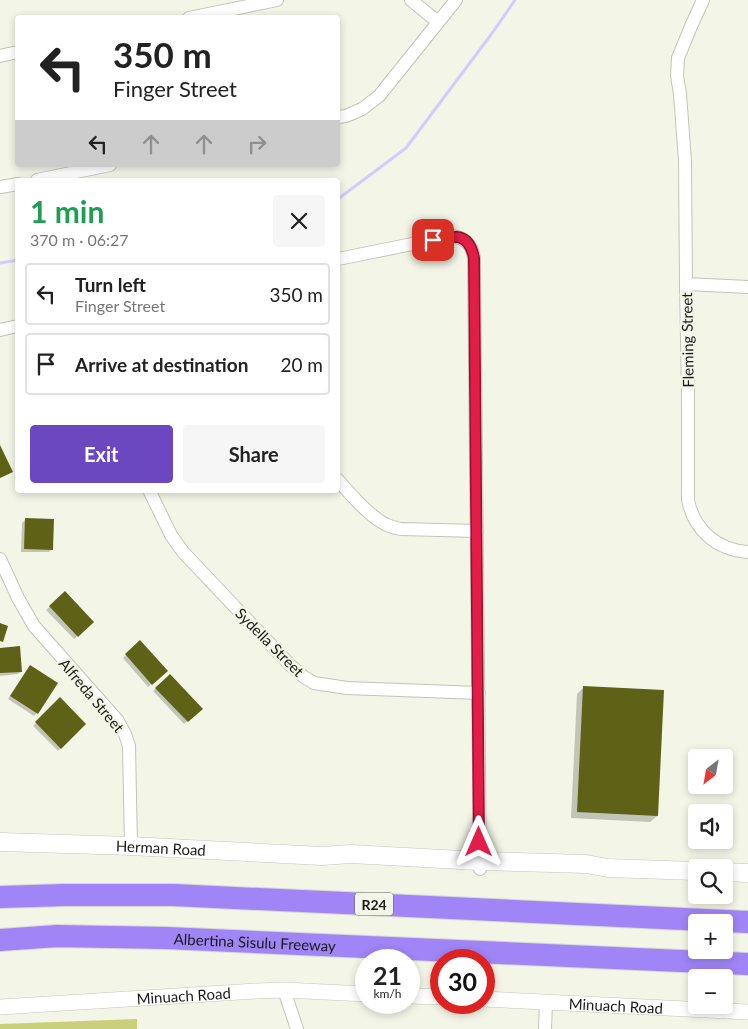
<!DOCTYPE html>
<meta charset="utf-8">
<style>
body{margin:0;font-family:Lato,sans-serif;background:#f6f6f6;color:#222;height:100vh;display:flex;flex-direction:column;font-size:19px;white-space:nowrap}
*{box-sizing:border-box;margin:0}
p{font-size:16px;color:#767676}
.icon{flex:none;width:28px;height:28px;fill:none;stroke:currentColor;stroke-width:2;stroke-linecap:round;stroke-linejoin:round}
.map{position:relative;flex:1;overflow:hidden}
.panel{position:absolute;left:15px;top:178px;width:325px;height:315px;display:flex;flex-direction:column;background:#fff;border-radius:5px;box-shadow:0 2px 8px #0003}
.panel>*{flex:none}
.banner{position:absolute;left:15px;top:15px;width:325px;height:152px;border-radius:5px;box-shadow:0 2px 8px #0003;background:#fff;color:#222;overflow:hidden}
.needle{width:32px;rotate:211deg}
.fabs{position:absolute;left:688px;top:749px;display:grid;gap:10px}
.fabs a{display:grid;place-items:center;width:45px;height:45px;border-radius:5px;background:#fff;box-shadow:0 2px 8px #0003;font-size:25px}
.speed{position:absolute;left:355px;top:949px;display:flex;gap:10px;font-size:25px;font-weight:700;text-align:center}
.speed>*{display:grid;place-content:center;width:65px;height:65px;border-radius:50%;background:#fff;box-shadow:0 2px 8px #0003;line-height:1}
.speed small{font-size:12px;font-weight:400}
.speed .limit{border:8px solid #d22;background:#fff;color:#111}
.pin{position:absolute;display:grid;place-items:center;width:42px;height:42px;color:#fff;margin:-21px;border-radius:10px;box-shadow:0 2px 8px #0006}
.me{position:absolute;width:55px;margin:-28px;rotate:0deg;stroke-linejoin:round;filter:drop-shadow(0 0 4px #0008)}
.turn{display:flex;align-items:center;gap:18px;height:105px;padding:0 15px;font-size:22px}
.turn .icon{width:65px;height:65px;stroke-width:2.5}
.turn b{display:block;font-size:35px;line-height:42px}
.lanes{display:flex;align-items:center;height:48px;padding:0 15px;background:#0003;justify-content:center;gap:25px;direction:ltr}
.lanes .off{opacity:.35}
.round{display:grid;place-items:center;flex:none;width:52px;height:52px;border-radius:5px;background:#f6f6f6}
.headline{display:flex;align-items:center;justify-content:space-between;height:85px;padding:0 15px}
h1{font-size:30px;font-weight:700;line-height:38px;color:#1e9e55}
.action{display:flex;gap:10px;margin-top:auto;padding:10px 15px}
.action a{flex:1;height:58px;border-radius:5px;background:#6b48c0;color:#fff;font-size:20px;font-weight:700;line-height:58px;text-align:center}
.action a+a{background:#f6f6f6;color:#222}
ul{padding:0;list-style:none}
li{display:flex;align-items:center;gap:15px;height:62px;margin:0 10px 8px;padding:0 5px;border:2px solid #e0e0e0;border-radius:5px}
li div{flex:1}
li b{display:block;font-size:19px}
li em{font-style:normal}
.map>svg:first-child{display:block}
</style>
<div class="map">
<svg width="748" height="1029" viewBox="0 0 748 1029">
<rect width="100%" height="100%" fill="#f3f5e7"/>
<path fill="#c9d07b" d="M137,1019V1029H0V1024Z"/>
<g fill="#0003">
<path d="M25,520L52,549L49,552H21L22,523Z"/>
<path d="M65,593L92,622L74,639L46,610Z"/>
<path d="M140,642L166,671L148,687L123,658Z"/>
<path d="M0,649L21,671L18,674L0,676Z"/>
<path d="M30,666L37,713L34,716L8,699Z"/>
<path d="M170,676L201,709L184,724L153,691Z"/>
<path d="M584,687L657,816L650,822L571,818L577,694Z"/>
<path d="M60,699L85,724L58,751L33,726Z"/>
</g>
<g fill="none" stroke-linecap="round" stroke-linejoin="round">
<g stroke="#d3cbff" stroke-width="3">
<path d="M338,199L406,148L493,32L515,0"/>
<path d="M0,263L18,260"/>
</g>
</g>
<g fill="#5e6217">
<path d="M0,445L13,472L0,478Z"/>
<path d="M25,518L54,519L53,550L24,549Z"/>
<path d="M65,591L94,622L78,637L49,606Z"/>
<path d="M0,623L8,626L3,642L0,641Z"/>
<path d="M140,640L168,671L152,685L125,654Z"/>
<path d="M20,646L22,672L0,673V648Z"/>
<path d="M30,665L58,683L38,714L10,696Z"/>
<path d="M170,674L203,709L188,722L155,688Z"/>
<path d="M583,686L664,690L658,816L577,812Z"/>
<path d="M60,697L86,724L61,749L35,722Z"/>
</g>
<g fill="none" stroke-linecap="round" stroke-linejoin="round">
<g stroke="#c3c4b7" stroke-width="14">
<g id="minor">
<path d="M411,0L438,22"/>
<path d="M703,0L692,24L678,58L677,76L680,94L685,161L686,284L688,397V500C694,530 717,550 748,552"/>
<path d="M189,18L277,0"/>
<path d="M0,56L18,52"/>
<path d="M338,117L346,116L362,109L379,96L456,0"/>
<path d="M37,180L110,165"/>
<path d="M0,187L18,184"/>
<path d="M338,259L452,236C465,238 472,244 474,258L480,869"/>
<path d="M686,284L748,287"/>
<path d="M0,330L18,326"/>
<path d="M338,480C350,494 369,516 385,524C390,527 396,528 401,529L477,531"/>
<path d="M149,490L171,535L183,552L290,665L304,677L314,683L347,688L479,693"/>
<path d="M0,559L18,598L34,626L118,721L125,734L129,746L131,846"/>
<path d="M284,990L297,1029"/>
<path d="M545,1029L546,1002"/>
</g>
</g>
<g stroke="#c3c4b7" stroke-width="16">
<g id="tertiary">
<path d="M409,996L441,997"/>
<path id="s1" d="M484,999L748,1012"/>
<path id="s2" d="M0,1007L256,991L284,990L366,994"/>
</g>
</g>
<g stroke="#c3c4b7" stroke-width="19">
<g id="secondary">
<path id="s3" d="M0,842L131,846L322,856L351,854L479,861L586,864L608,868L696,871"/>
<path d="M724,872L748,873"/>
</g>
</g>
<g stroke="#d6d6d5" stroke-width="24">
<g id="motorway">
<path d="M0,897L65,895H173L748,922"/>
<path id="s4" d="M0,940L57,936L166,938L748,964"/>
</g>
</g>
<use href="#minor" stroke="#fff" stroke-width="12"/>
<use href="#tertiary" stroke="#fff" stroke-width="15"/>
<use href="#secondary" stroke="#fff" stroke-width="18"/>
<use href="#motorway" stroke="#9f85f6" stroke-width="22"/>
</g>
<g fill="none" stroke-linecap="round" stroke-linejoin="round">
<g stroke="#92132f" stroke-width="12">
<path id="route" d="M433,240C454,235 469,232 474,258L479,842"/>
</g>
<use href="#route" stroke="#e11d48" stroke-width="9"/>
</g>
<g text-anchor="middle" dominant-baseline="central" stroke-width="5" stroke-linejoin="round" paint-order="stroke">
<rect fill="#f3f5e7" stroke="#5b5c55" stroke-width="1" x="355" y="892.5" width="38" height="23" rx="4"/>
<g font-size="14" font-weight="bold" fill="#1a1b16">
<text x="374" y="904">R24</text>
</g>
<g font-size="15" fill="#1a1b16" stroke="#f3f5e7">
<text transform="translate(687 340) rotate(-91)">Fleming Street</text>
<text transform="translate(270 642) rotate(45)">Sydella Street</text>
<text transform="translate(92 695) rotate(50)">Alfreda Street</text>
<text stroke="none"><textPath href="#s3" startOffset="161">Herman Road</textPath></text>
<text stroke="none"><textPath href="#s4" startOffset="255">Albertina Sisulu Freeway</textPath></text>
<text stroke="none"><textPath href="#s2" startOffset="184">Minuach Road</textPath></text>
<text stroke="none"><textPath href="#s1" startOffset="132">Minuach Road</textPath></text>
</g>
</g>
</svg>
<div class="fabs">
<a><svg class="needle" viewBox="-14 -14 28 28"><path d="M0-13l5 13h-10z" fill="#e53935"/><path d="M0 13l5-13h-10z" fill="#767676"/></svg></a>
<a><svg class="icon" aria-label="sound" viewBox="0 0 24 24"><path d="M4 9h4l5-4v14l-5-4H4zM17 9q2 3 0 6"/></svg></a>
<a><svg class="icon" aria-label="search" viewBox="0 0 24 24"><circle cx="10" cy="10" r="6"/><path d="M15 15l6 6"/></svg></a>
<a>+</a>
<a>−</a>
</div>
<div class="speed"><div>21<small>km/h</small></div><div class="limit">30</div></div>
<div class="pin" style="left:433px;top:240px;background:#d93025"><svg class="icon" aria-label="arrive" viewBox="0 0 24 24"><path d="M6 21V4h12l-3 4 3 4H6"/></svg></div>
<svg class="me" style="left:479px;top:842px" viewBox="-20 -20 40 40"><path d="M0-17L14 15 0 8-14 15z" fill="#e11d48" stroke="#fff" stroke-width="4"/></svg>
<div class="banner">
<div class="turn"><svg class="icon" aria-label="left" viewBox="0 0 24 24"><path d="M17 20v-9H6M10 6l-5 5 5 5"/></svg><div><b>350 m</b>Finger Street</div></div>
<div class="lanes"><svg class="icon" aria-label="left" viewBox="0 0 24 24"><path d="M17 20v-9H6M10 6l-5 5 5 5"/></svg><svg class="icon off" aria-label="ahead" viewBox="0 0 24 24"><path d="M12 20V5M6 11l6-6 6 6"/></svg><svg class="icon off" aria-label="ahead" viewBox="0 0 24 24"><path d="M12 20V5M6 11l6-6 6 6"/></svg><svg class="icon off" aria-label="right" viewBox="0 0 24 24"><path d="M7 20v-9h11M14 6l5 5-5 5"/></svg></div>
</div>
<section class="panel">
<div class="headline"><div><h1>1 min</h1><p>370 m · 06:27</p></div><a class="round"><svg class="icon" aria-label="close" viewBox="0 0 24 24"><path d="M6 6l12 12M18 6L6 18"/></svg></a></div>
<ul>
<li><svg class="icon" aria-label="left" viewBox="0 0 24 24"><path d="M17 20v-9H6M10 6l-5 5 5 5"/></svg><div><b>Turn left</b><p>Finger Street</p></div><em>350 m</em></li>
<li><svg class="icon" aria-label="arrive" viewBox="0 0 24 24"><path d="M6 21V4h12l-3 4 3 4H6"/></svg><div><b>Arrive at destination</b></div><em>20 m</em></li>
</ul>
<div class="action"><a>Exit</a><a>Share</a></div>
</section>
</div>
